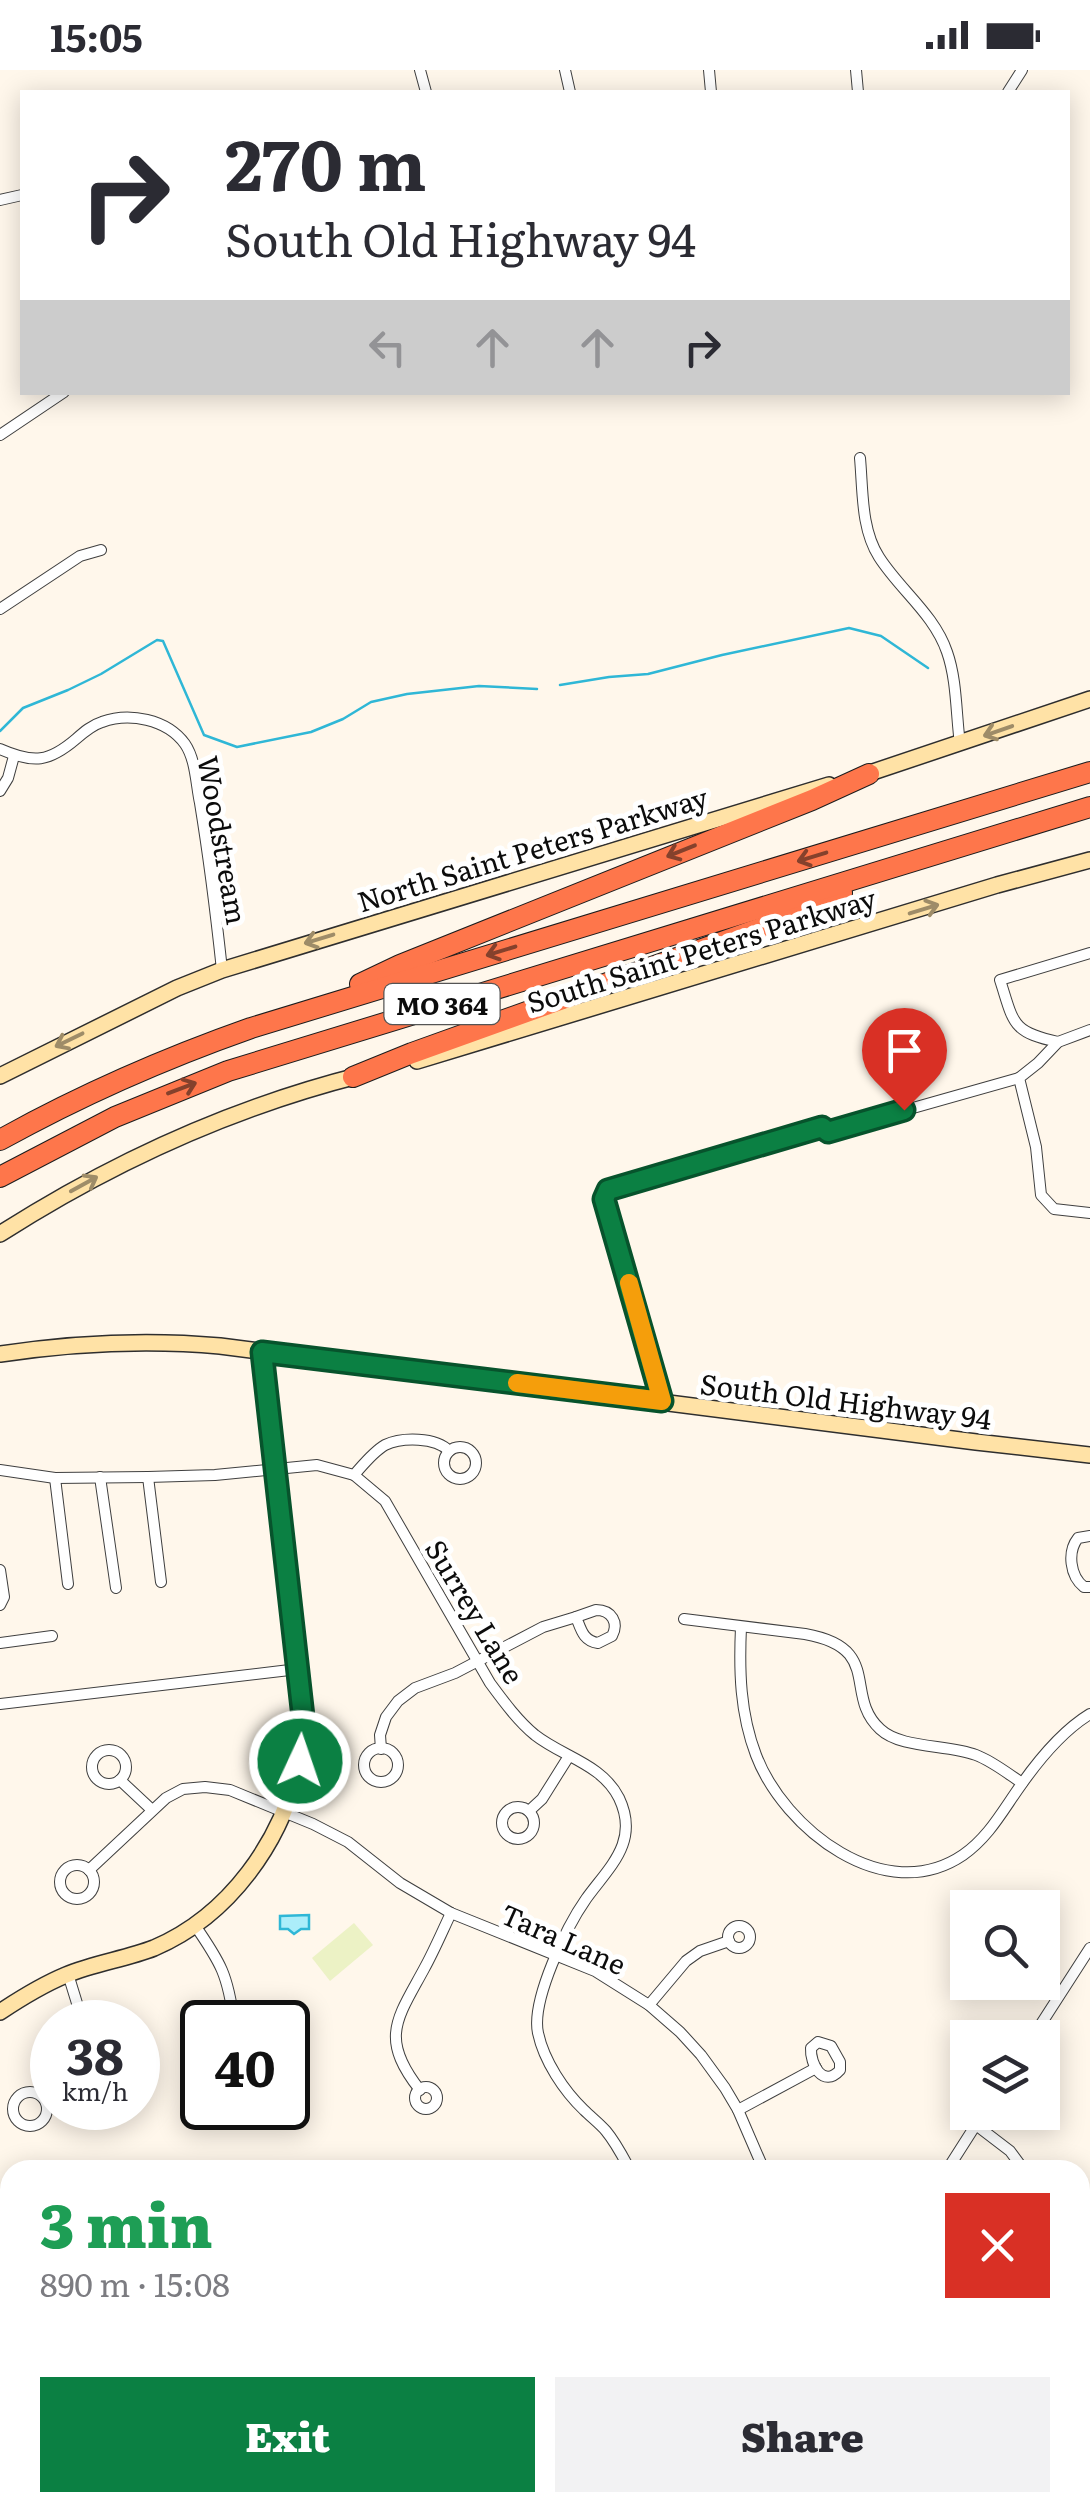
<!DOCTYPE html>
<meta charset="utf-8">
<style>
body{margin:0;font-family:Literata,serif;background:#f2f2f3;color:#2b2b33;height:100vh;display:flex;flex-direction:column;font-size:38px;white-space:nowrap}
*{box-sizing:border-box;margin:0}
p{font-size:32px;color:#7c7c81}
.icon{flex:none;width:55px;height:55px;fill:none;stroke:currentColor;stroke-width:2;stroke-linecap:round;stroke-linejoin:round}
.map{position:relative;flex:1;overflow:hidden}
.side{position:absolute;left:0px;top:2090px;width:1090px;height:352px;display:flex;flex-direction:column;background:#fff;border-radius:30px 30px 0 0;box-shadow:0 5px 25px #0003}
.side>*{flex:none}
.top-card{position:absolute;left:20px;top:20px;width:1050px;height:305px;border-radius:0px;box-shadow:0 5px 25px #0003;background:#fff;color:#2b2b33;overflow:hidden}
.fabs{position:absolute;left:950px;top:1820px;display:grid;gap:20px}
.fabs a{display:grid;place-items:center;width:110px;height:110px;border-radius:0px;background:#fff;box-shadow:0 5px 25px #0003;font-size:50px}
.speed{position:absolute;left:30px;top:1930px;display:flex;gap:20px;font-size:50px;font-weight:700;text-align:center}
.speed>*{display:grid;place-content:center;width:130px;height:130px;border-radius:50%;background:#fff;box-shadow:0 5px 25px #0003;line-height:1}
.speed small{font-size:25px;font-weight:400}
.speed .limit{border:5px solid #111;border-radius:15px;background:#fff;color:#111}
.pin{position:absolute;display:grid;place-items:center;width:85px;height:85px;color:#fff;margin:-102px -42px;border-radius:50% 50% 50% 0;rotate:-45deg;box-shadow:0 0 10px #0007}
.pin .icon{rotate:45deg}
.me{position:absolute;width:110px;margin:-55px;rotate:3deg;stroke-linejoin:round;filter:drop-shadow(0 0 8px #0008)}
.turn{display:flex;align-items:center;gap:35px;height:210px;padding:0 40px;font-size:45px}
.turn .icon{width:130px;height:130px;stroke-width:2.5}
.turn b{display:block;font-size:70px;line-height:85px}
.lanes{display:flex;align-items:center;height:95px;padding:0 40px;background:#0003;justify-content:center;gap:50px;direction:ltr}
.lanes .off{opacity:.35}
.round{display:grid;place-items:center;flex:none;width:105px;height:105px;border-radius:0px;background:#f2f2f3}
.head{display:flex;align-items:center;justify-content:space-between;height:170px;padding:0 40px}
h1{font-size:60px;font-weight:800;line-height:75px;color:#1e9e55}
.action{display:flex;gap:20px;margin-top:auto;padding:20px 40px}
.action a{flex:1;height:115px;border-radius:0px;background:#0b8043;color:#fff;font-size:40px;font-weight:800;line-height:115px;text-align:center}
.action a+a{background:#f2f2f3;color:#2b2b33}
.status{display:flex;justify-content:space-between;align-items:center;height:70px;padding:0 50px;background:#fff;direction:ltr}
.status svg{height:28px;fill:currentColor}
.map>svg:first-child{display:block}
</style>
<div class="status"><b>15:05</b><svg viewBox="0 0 49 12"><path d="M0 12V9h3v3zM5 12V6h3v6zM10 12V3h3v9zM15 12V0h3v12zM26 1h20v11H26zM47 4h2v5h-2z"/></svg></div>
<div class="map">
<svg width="1090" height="2442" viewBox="0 0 1090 2442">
<rect width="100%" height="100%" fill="#fff7eb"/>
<path fill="#ecf2c5" d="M354,1853L373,1875L330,1911L312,1888Z"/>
<path fill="#aceefa" stroke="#2fb7d6" stroke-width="2.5" d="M309,1845V1859H301L294,1864L288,1859H280V1846Z"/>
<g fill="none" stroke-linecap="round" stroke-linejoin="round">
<g stroke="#2fb7d6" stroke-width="2.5">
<path d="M560,615L609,607L648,604L722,585L849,558L881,566L928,598"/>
<path d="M0,661L23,638L68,620L101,604L157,570L163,571L204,665L237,677L311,662L343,649L371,632L407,624L479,616L537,619"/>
</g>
<g stroke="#3f3f3f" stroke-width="12">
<g id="street">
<path d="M420,0L426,22"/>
<path d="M565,0L570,22"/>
<path d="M709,0L711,22"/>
<path d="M856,0L858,22"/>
<path d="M1008,22L1022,0"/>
<path d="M0,130L22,125"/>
<path d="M0,365L64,322"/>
<path d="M860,388C863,421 861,459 879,487C900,520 934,544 947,582C957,610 956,645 960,674"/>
<path d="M0,539L80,486L101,480"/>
<path d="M0,679C34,694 49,692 76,669C84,662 92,655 102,652C129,642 167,649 185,674C196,690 196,715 200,733C209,788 216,844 222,900"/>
<path d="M0,721L8,708L14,686"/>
<path d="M1090,960L1058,972L1038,993L1019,1008L1036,1077L1041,1125L1054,1139L1090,1143"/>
<path d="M1058,972C1011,962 1014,953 1000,910L1090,883"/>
<path d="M662,1331L604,1129L608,1120L822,1057L828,1062L1019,1008"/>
<circle cx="460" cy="1393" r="16"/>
<path d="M0,1400L55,1408L148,1407L215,1405L317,1395L354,1405C363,1395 373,1382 385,1375C402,1367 436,1367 449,1381"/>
<path d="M354,1405L385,1431L490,1613C504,1632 518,1651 535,1665C563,1687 602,1694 619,1728C640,1772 609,1797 586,1829C567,1856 531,1930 538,1963C544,1991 564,2021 584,2040C591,2047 600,2054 606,2061C616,2073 623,2087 630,2100"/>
<path d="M100,1407L116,1518"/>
<path d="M148,1407L161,1512"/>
<path d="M55,1408L68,1514"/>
<path d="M1090,1466L1078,1468C1067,1482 1070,1506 1084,1517H1090"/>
<path d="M0,1500L4,1527L0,1535"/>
<path d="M596,1540C612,1540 619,1553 612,1566L598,1573C583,1571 581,1559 576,1547Z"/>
<path d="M684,1549L805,1564C884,1578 843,1625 880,1659C901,1679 948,1674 976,1685C992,1691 1007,1703 1022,1713"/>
<path d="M741,1557C739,1601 740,1643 756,1685C784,1759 885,1838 963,1785C989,1767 1003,1740 1021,1715C1040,1688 1062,1661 1090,1644"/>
<path d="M0,1573L52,1566"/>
<path d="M0,1634L298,1599"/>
<circle cx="381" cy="1695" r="17"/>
<path d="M381,1679L380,1665L386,1647L398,1631L415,1618L455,1603L543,1557L576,1547"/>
<circle cx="109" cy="1697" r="17"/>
<path d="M120,1710L152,1740"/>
<circle cx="518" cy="1753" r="16"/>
<path d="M529,1741L542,1729L569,1686"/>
<circle cx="77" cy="1812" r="17"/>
<path d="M89,1800L166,1728L183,1719L205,1717L230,1720L313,1754L348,1772L400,1813L451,1843L595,1901L649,1935L680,1962L701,1985L725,2018L738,2040L764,2100"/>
<path d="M194,1854C221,1893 228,1905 234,1952"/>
<circle cx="739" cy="1867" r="11"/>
<path d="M68,1904L80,1943V1952"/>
<path d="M649,1935L686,1891L700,1881L729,1871"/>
<path d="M1032,1968L1090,1878"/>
<path d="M818,1972L831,1976L840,1992V2000C823,2019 810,1994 811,1978Z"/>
<circle cx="426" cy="2028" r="11"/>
<path d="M420,2020C379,1968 397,1949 424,1899C434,1881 442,1862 451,1843"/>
<circle cx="30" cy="2039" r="17"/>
<path d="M738,2040L816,1998"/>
<path d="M976,2055L1010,2081L1024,2100"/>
<path d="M947,2100L984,2042"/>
<path d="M0,2180L10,2179"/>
<path d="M1080,2365L1090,2377"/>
<path d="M1080,2393L1090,2382"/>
<path d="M331,2432L333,2442"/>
<path d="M779,2432V2442"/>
<path d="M954,2432L960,2442"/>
<path d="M174,2442V2432"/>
<path d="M1042,2442L1049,2432"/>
</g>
</g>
<g stroke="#2e2e2e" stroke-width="18">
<g id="secondary">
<path d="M861,706L1090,629"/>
<path d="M417,991L997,815L1090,790"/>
<path d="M0,1006L177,918L222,900L829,715"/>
<path d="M0,1164C111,1093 234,1037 361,1005"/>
<path d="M0,1284C74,1273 145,1269 220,1276L976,1372L1090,1385"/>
<path d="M0,1942C21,1928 42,1915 66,1905C94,1893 126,1889 154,1878C229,1846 283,1771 299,1692C302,1678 302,1662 303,1647L263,1283"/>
</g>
</g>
<g stroke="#1d1d1d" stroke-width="22">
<g id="highway">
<path d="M360,914L400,895L812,730L869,704"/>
<path d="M353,1007L412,983L794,846L842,823"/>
<path d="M0,1070C81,1025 163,989 251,958L1090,702"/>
<path d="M0,1107L115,1047L228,1001L1090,737"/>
</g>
</g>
<use href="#street" stroke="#fff" stroke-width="10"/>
<use href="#secondary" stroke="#ffe2a6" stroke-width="15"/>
<use href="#highway" stroke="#fe764b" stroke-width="20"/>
</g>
<defs><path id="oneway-shaft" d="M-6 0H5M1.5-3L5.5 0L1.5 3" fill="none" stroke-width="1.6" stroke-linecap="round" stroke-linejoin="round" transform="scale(2.5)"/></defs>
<g stroke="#9e8c68">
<use href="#oneway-shaft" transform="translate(998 661) rotate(161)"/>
<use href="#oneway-shaft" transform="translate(924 839) rotate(-17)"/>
<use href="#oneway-shaft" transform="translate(319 869) rotate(163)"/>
<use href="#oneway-shaft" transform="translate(69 970) rotate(154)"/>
<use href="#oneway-shaft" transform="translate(84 1114) rotate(-29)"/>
</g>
<g stroke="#85412c">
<use href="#oneway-shaft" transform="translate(681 781) rotate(158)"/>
<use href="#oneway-shaft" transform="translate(812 787) rotate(163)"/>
<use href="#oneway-shaft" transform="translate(501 881) rotate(163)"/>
<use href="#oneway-shaft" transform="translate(182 1018) rotate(-21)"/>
</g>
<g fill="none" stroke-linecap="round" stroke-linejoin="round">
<g stroke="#07532c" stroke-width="25">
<path id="route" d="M300,1691L303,1647L262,1282L662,1331L604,1129L608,1120L822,1057L828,1062L904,1040"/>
</g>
<use href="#route" stroke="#0b8043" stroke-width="18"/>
<path stroke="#f59e0b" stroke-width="18" d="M517,1313L662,1331L629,1213"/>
</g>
<g text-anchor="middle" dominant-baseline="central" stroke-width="10" stroke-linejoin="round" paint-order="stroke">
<rect fill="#fff" stroke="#555" stroke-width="2.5" x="384.5" y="914" width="115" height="40" rx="8"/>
<g font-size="25" font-weight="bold" fill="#0c0c0c">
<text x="442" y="934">MO 364</text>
</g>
<g font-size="28" fill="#0c0c0c" stroke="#fff">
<text transform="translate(224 770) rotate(80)">Woodstream</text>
<text transform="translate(532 778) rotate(-17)">North Saint Peters Parkway</text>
<text transform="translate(701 879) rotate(-17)">South Saint Peters Parkway</text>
<text transform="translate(846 1330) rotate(7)">South Old Highway 94</text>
<text transform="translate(476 1541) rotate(59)">Surrey Lane</text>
<text transform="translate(564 1868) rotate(24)">Tara Lane</text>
</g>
</g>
</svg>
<div class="fabs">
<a><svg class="icon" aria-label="search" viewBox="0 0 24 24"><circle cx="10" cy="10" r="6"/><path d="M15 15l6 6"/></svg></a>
<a><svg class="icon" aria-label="layers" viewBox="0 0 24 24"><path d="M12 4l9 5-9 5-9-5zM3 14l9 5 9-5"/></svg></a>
</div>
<div class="speed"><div>38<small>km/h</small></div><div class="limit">40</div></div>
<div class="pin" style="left:904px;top:1040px;background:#d93025"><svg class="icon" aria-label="arrive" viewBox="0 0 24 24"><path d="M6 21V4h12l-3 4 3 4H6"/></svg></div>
<svg class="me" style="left:300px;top:1691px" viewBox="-20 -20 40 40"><circle r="17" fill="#0b8043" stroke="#fff" stroke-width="3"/><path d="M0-11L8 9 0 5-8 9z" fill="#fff"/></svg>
<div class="top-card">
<div class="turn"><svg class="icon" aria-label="right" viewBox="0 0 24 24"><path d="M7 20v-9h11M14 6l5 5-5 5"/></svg><div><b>270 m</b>South Old Highway 94</div></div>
<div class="lanes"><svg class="icon off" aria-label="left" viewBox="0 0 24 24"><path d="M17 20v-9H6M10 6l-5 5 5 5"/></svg><svg class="icon off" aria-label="ahead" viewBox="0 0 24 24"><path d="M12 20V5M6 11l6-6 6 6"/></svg><svg class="icon off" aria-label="ahead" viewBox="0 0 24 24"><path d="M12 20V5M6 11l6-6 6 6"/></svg><svg class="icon" aria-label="right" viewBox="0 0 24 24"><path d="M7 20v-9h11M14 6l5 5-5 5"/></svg></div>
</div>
<section class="side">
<div class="head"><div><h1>3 min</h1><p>890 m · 15:08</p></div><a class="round" style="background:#d93025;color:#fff"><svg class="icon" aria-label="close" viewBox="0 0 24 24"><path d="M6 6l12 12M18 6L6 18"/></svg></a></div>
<div class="action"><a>Exit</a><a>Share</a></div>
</section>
</div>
